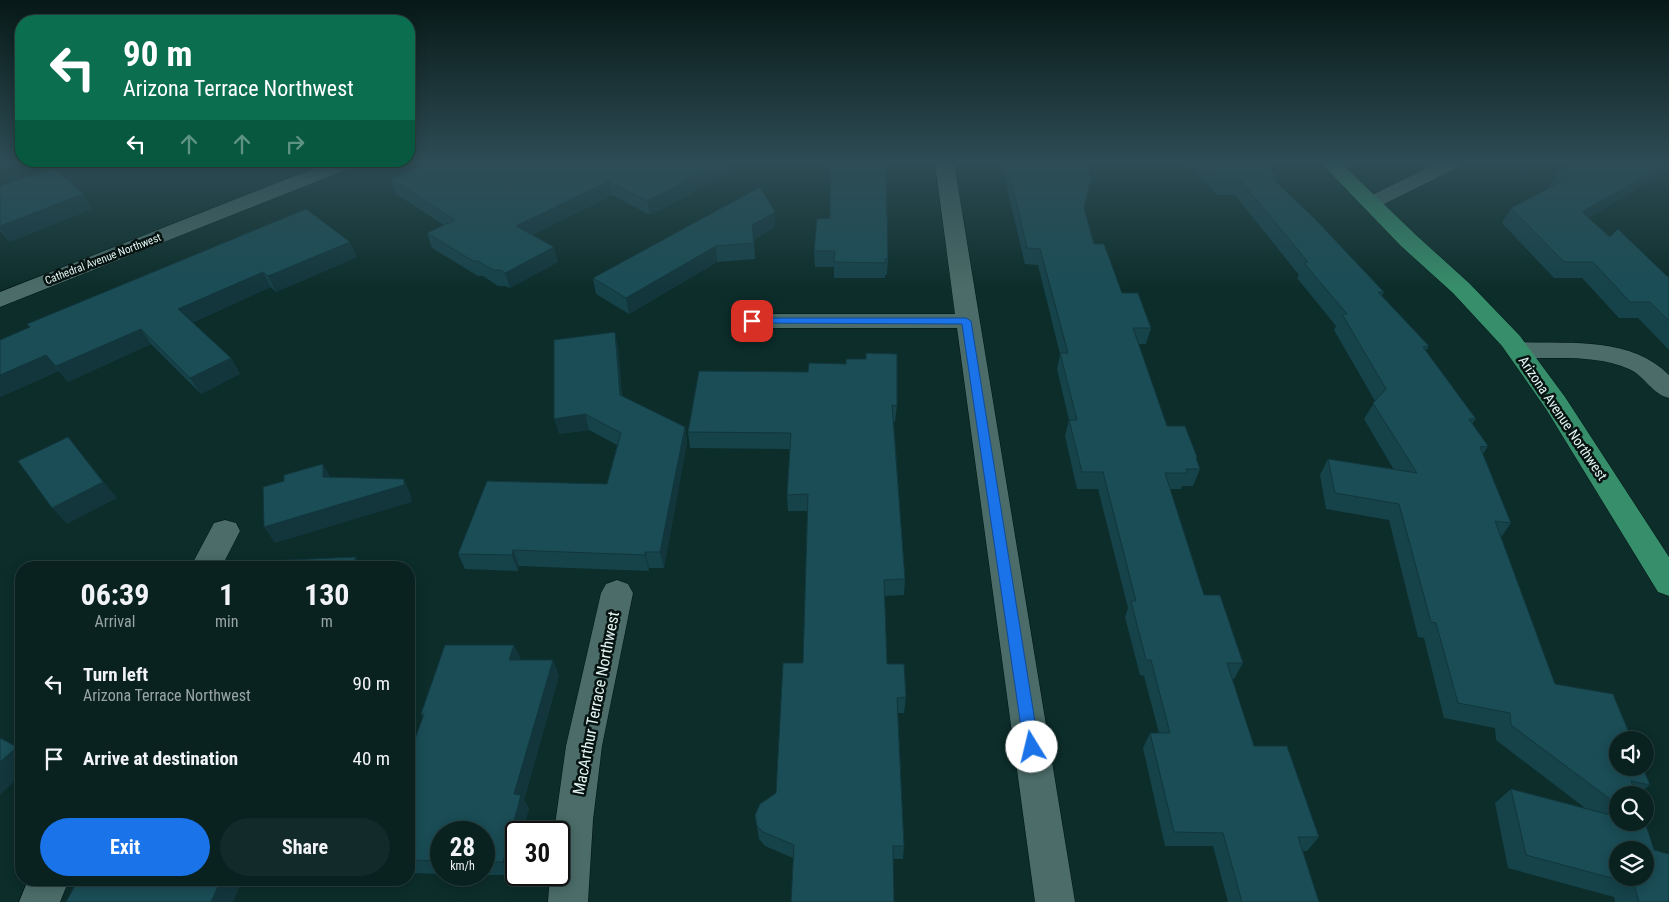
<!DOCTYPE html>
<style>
body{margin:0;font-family:"Roboto Condensed",sans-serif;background:#122a29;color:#f1f3f6;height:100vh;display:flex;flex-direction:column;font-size:19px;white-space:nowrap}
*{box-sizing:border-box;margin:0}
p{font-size:16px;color:#99a4a5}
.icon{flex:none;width:28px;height:28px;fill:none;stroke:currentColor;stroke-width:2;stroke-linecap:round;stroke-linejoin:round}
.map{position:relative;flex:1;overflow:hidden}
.details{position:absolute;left:15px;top:561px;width:400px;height:325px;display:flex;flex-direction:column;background:#092220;border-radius:20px;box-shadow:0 2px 12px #0003,0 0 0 1px #293f3e}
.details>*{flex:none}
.top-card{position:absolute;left:15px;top:15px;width:400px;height:152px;border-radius:20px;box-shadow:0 2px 12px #0003,0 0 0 1px #293f3e;background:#0b6e4f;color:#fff;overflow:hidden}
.fabs{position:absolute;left:1609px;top:731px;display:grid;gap:10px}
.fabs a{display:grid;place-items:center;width:45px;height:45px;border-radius:50%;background:#092220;box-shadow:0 2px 12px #0003,0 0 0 1px #293f3e;font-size:25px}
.speed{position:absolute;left:430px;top:821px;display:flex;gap:10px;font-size:25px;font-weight:700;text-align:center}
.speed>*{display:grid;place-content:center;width:65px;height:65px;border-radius:50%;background:#092220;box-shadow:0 2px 12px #0003,0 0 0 1px #293f3e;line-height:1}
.speed small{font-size:12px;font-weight:400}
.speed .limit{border:2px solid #111;border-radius:8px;background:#fff;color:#111}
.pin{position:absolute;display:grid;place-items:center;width:42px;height:42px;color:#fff;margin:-21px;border-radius:10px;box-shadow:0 2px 8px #0006}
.me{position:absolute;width:55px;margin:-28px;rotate:351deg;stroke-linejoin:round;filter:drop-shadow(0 0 4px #0008)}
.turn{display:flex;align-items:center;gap:18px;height:105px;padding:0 25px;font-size:22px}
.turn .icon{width:65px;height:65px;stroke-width:2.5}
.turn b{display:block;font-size:35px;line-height:42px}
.lanes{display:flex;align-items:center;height:48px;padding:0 25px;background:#0003;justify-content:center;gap:25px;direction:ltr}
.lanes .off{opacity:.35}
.eta{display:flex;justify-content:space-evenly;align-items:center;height:85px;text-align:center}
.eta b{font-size:30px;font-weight:700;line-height:35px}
.cta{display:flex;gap:10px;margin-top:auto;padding:10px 25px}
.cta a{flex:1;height:58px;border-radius:30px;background:#1a73e8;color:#fff;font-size:20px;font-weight:700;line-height:58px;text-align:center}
.cta a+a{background:#122a29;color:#f1f3f6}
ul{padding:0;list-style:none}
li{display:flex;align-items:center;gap:15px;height:75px;padding:0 25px}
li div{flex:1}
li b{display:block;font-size:19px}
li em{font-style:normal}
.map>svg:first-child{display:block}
</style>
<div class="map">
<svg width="1669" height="902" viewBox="0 0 1669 902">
<rect width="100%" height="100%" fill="#0c2d2a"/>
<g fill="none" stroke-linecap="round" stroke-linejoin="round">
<g stroke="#001412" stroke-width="1">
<g id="street">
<path d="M328,163H355L353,167L0,307V292Z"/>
<path d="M935,163H954L1075,902H1035L957,328H752L744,326L740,321L744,316L752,314H955Z"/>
<path d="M1437,163H1461L1459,167L1378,207L1371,209L1364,207L1361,203L1364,199Z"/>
<path d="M1518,342C1567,344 1631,336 1669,375V398C1652,394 1645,376 1629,369C1596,354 1554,359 1518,358L1509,355L1506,350L1509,345Z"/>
<path d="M225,520L236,523L240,531L221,568H190L214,523Z"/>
<path d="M617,580L628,584L633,593L602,746L593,820L588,902H548L550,875H559V832H554L566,746L601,593L606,584Z"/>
<path d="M28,880H69L60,902H19Z"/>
</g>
</g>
<g stroke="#001412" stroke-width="1">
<path id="primary" d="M1321,163H1341L1417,236L1469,283L1520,336L1565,397L1669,557V596L1658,592L1546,409L1502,346L1453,293L1401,246Z"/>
</g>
<use href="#street" fill="#4b6c68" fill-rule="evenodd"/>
<use href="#primary" fill="#378e6b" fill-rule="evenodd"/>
</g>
<g fill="#16424a">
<path d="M427,163H729L730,174L650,215L612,195L532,235L558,262L510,288L505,286H498L483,276H478L432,248L427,233L444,225L396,194L391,179Z"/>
<path d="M1001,163H1086L1088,193L1084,209L1094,244L1122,293L1151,328L1146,344H1139L1167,426L1197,457L1196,459L1200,469L1193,486H1182L1181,489H1170L1204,595L1243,663L1234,679H1232L1254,746L1319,837L1307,851H1303L1319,902H1228L1213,846H1165L1143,748L1150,733H1159L1144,676L1140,675L1125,617L1128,608L1098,489H1077L1065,436L1069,420L1057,369L1060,354L1038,265L1025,264Z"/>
<path d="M1188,163H1264L1278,178L1276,182L1384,292L1382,296L1429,346L1426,351L1476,419L1472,424L1488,446L1483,454L1511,523L1501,537L1555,684L1650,785L1636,795H1618V822L1669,902H1615L1614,897L1508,868L1495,803L1511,789L1585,808L1496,740L1495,728L1444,718L1424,638L1418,637L1389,520L1326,509L1320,475L1328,459L1394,470L1364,419L1375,401L1334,330L1336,326L1297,278L1299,275L1235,195H1218Z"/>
<path d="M1669,163V170L1588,218L1610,237L1669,278V350L1638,318H1619L1582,278H1554L1502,223L1511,208L1550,187H1549L1558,172Z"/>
<path d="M0,186L83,194L92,209L10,242L0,231Z"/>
<path d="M306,209L357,257L276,292L271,287L192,323L231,358L240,374L201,394L151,344L68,382L59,371L0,397V340Z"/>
<path d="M775,212V227L754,240L755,259L717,262L629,314L596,294L593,278Z"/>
<path d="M817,219L888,259L887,275H885V278H834V267H815L814,251Z"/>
<path d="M618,347L622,396L685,427L687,442L664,568H649V571L519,566L518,571L465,569L458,554L607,484L617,445L589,430L559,434Z"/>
<path d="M699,371L897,406L895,422H894L905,579L904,595L885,596L887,664L906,697L904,713H898L904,846L903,859L793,858L765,846L759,839L755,815L776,793L803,663L808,511H788L787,495L790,449L690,448L688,432Z"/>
<path d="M514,645L521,660H553L559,676L524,800L529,809L516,832V857L512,875H484V832H441V874L409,873V756L423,717L421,714Z"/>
</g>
<g fill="#12363c">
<path d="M716,163H729L730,174L650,215L647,201Z"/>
<path d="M1666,163H1669V170L1572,228L1582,212Z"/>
<path d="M609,181L612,195L520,241L516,226Z"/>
<path d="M83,194L92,209L10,242L0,228V226Z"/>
<path d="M775,212V227L753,241L752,225Z"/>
<path d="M350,242L357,257L276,292L268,276Z"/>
<path d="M716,246L717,262L629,314L626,298Z"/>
<path d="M554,247L558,262L510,288L505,273Z"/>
<path d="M263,272L271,287L187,325L178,309Z"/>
<path d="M141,329L151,344L68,382L56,366Z"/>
<path d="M615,332L618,347L623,411L620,395Z"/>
<path d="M46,355L59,371L0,397V375Z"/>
<path d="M231,358L240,374L201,394L190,378Z"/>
<path d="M585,414L589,430L559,434L554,419Z"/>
<path d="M685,427L687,442L664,568L660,552Z"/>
<path d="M68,437L117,498L67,524L52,508Z"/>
<path d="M323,464L332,480L323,477Z"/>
<path d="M404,479L411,495L412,502L275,543L264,527Z"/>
<path d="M513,550L519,566L518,571L512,555Z"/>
<path d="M645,552L649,568V571L645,555Z"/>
<path d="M356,557L362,568H351Z"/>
<path d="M514,645L521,661L509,660Z"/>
<path d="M553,660L559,676L524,800L529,809L523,832H516V857L512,875L503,862L514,794Z"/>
<path d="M17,747L21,750V775L0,795V762Z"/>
<path d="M221,880H243L233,902H211Z"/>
</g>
<g fill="#1a4d56" stroke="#12363c" fill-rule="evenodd">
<path d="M427,163H720L647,201L609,181L516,226L554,247L505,273L501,270H493L478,261H473L427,233L455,220L391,179Z"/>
<path d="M831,163H886L888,259H885L886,263L834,262L835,251H814L817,219L830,218Z"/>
<path d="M1007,163H1086L1091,178L1084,208L1094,244H1104L1122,293H1138L1151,328H1133L1167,426H1185L1197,457L1196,458L1200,469H1186L1187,473H1165L1204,595H1220L1243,663H1227L1254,746H1287L1319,837H1298L1319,902H1242L1223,833L1174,832L1150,733H1170L1151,660H1146L1131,601H1136L1103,472H1082L1069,420H1077L1060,353H1068L1040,249L1027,248Z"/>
<path d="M1206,163H1264L1278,178H1272L1314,218L1384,292H1378L1429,346L1423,347L1476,419H1469L1488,446L1480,447L1511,523L1495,521L1555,684L1613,694L1632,740H1618V768H1643L1650,785L1631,781L1636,795H1618V805L1511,725L1510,713L1458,703L1436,623L1431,622L1399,504L1335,493L1328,459L1417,473L1373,403L1386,389L1342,314H1347L1304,263L1308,262L1240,180L1222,181Z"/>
<path d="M1575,163H1666L1582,212L1610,237L1618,229L1669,278V321L1650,302H1630L1593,262H1564L1511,208L1571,177L1558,172Z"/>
<path d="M54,168L83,194L0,226V186Z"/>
<path d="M760,187L775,212L752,225L754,243L716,246L626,298L593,278Z"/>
<path d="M306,209L350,242L268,276L263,272L178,309L231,358L190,378L141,329L56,366L46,355L0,375V340L30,327L27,324Z"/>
<path d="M615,332L620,395L685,427L660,552H645V555L513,550L512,555L458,554L487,481L607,484L621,433L585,414L554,419V340Z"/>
<path d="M866,353L897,354V406L892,405L905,579L884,580L887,664H904L906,697L897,698L904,846H893L894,902H791L794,845L763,832L757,826L755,815L760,804L776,793L783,663H803L808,494L787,495L791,433L688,432L699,371L808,372L809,363L846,364V359H866Z"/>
<path d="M68,437L103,482L52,508L18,461Z"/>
<path d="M323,464V477L404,479V485L264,527L263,487L284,481V475Z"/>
<path d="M356,557L351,568H265V561Z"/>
<path d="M445,645H514L509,660H553L514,794L521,795L503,862H484V832H441V861L409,860V756L424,714H421Z"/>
<path d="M0,738L17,747L0,762Z"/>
<path d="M1511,789L1618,817V822H1645L1654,850L1669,854V902H1639L1634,884L1526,855ZM1618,850H1645V878H1618Z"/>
<path d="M78,880H221L211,902H66Z"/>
</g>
<linearGradient id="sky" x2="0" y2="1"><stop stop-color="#071917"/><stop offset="0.56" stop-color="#2e4c55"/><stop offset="1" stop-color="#2e4c55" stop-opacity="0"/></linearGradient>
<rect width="1669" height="290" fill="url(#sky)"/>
<path fill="#1a73e8" stroke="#114b97" d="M752,318H966L971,321L1039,747L1037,752L1032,754L1026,752L1024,747L962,324L749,323L747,321Z"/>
<g text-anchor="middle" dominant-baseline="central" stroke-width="5" stroke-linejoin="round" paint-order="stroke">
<g font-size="11" fill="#e2f4f1" stroke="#061311">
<text transform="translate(103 259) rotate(-21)">Cathedral Avenue Northwest</text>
</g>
<g font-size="14" fill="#e2f4f1" stroke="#061311">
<text transform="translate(1563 418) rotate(56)">Arizona Avenue Northwest</text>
</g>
<g font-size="16" fill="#e2f4f1" stroke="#061311">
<text transform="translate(596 703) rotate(-79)">MacArthur Terrace Northwest</text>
</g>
</g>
</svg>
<div class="fabs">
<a><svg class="icon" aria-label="sound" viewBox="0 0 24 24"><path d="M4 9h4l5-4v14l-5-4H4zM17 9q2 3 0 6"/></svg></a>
<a><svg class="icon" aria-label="search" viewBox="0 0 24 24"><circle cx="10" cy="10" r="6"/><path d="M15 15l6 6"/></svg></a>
<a><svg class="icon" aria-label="layers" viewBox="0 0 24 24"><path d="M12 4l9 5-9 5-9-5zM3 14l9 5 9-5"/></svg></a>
</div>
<div class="speed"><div>28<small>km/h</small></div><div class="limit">30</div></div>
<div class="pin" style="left:752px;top:321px;background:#d93025"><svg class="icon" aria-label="arrive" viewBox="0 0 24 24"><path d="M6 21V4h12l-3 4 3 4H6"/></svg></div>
<svg class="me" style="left:1032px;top:747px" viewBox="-20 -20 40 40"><circle r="19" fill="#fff"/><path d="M0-13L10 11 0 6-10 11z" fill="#1a73e8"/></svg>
<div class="top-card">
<div class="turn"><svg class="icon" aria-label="left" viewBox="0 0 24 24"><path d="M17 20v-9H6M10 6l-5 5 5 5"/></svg><div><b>90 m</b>Arizona Terrace Northwest</div></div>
<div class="lanes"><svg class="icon" aria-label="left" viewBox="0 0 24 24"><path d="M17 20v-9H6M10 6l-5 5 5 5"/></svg><svg class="icon off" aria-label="ahead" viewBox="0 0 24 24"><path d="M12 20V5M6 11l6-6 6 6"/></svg><svg class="icon off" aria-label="ahead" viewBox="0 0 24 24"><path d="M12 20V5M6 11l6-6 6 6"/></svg><svg class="icon off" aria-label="right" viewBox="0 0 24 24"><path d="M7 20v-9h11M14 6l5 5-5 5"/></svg></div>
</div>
<section class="details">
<div class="eta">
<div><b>06:39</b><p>Arrival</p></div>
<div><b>1</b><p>min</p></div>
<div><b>130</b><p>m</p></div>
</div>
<ul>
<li><svg class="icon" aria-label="left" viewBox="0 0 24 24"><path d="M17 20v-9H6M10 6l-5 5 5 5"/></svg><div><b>Turn left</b><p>Arizona Terrace Northwest</p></div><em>90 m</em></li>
<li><svg class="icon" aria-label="arrive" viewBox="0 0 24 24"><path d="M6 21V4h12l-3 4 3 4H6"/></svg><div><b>Arrive at destination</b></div><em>40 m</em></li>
</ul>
<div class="cta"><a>Exit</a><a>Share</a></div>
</section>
</div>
